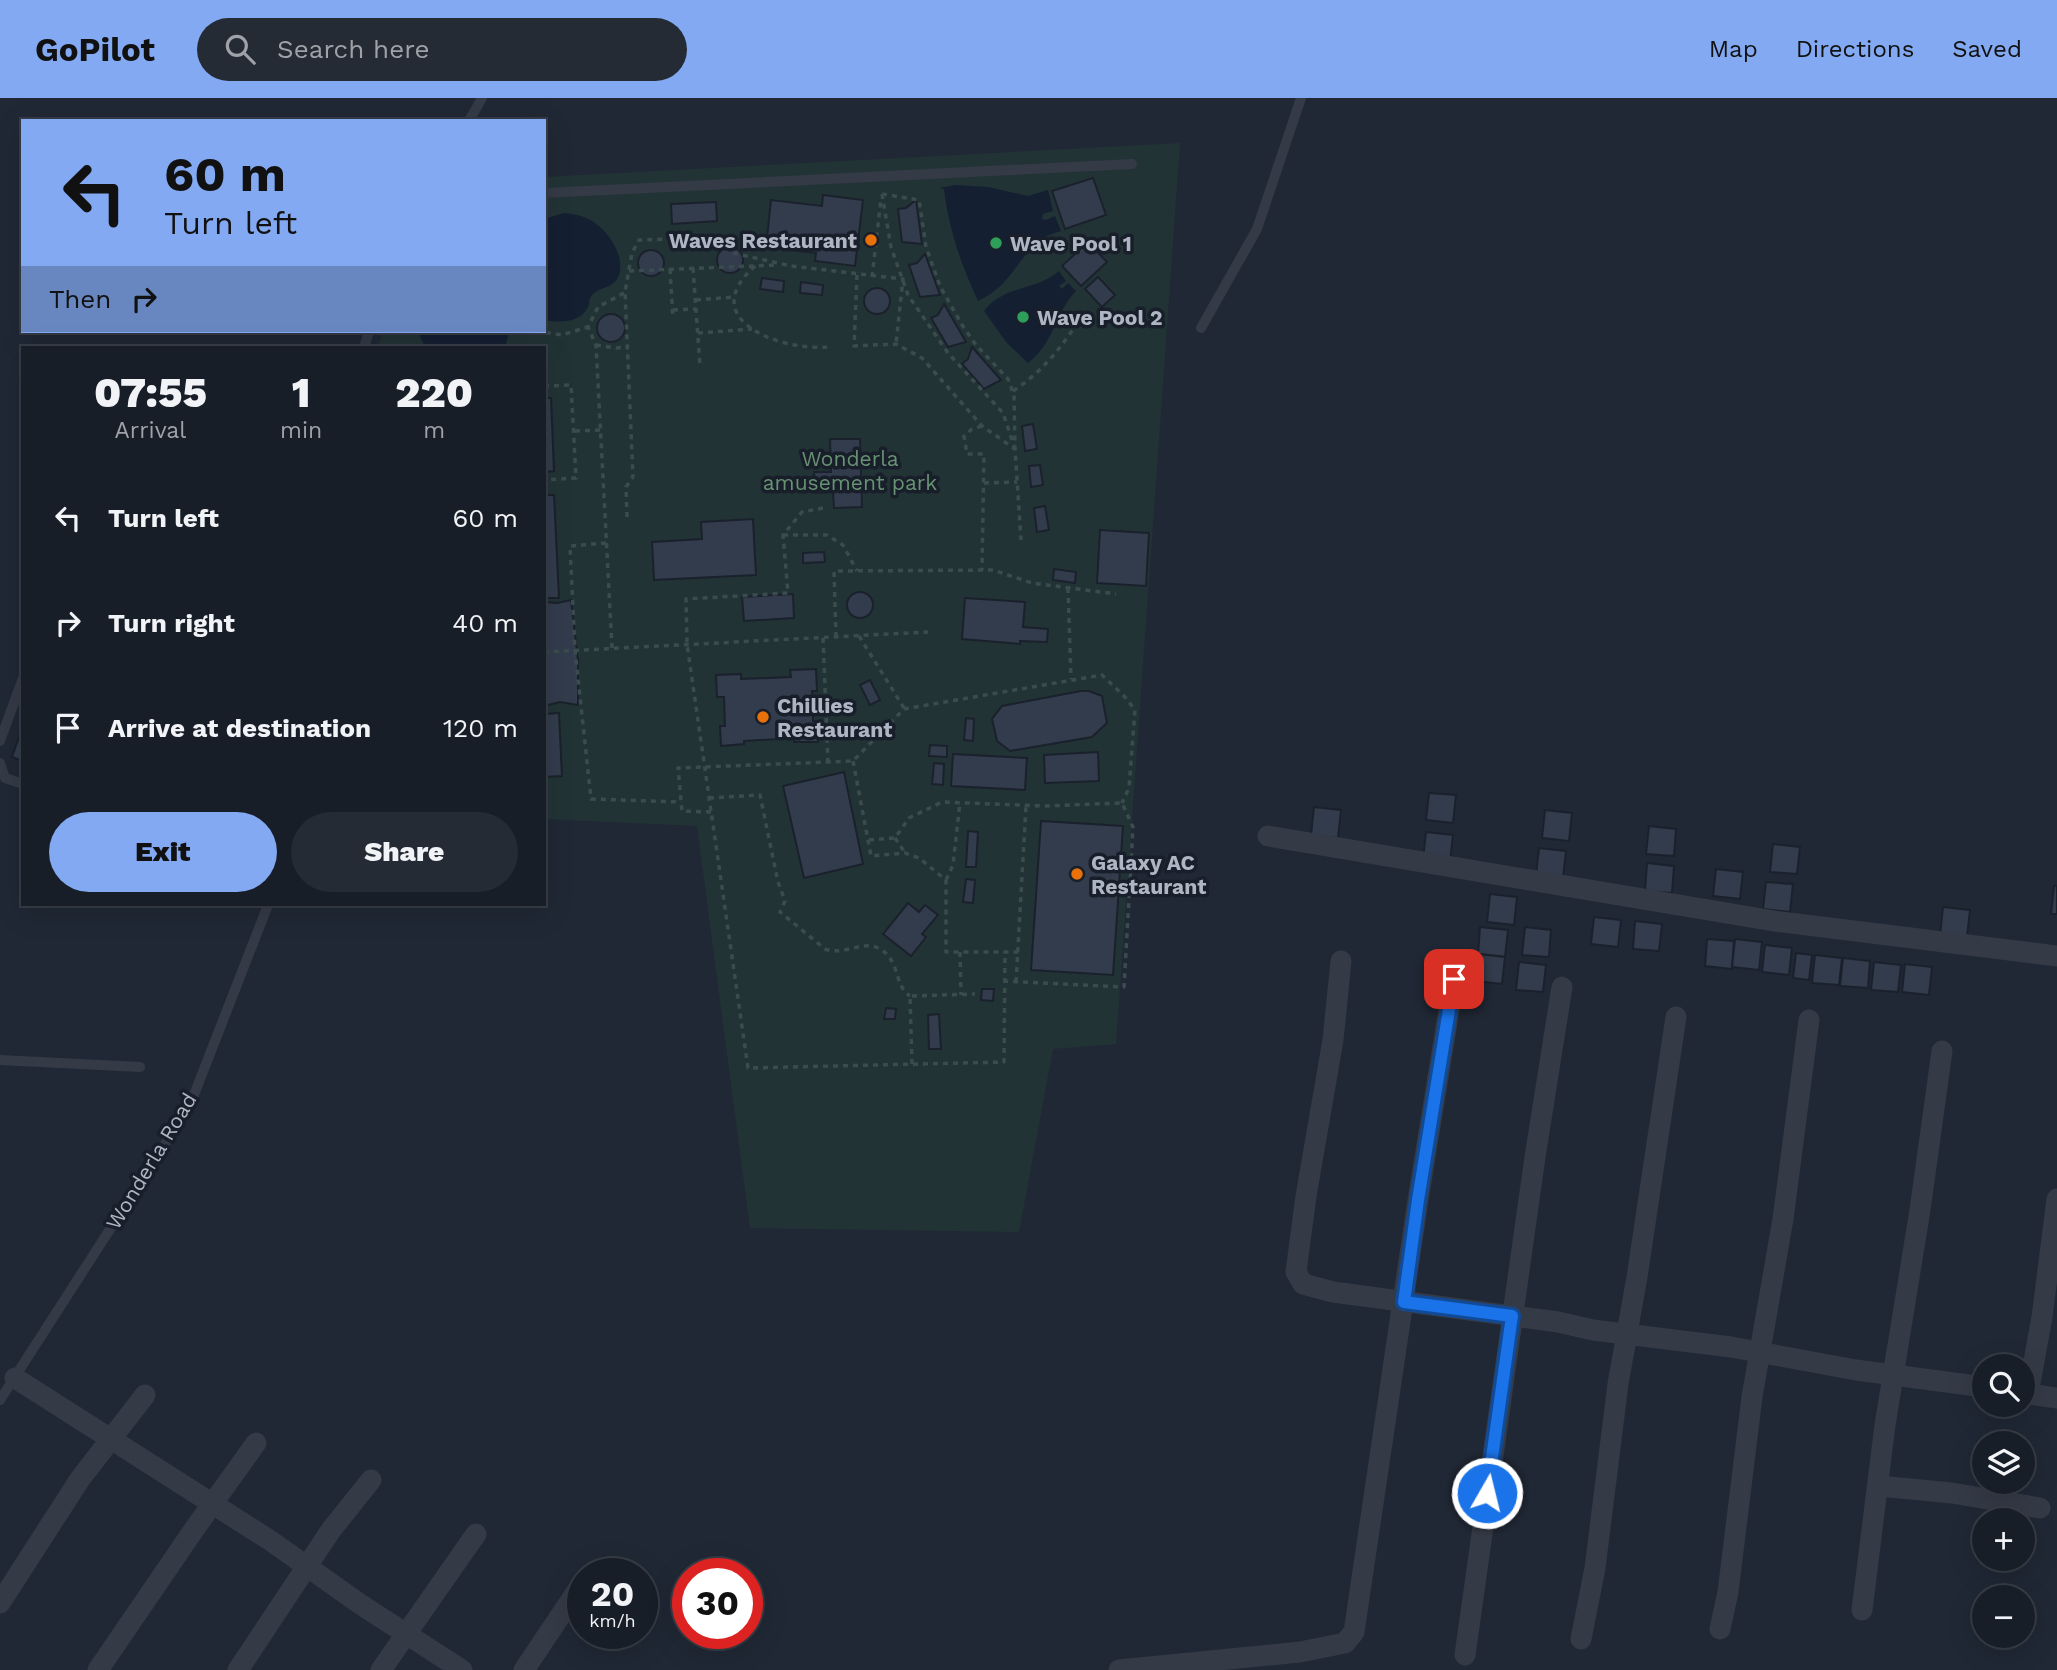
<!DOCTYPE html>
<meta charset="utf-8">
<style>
body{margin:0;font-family:"Work Sans",sans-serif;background:#252b34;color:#f1f3f6;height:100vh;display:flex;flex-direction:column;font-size:26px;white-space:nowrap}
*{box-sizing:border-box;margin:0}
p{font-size:23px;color:#9fa2a8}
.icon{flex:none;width:38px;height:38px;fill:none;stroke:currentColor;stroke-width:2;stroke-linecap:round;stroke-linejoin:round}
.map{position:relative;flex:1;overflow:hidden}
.drawer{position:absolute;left:21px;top:248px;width:525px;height:560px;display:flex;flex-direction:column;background:#181e28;border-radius:0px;box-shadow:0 7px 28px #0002,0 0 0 2px #363c45}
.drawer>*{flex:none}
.banner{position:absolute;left:21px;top:21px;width:525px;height:214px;border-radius:0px;box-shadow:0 7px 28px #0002,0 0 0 2px #363c45;background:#83a9f2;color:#111;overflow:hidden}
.fabs{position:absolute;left:1972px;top:1256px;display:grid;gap:14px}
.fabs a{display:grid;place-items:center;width:63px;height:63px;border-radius:50%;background:#181e28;box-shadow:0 7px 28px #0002,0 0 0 2px #363c45;font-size:35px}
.speed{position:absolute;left:567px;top:1460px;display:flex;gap:14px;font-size:35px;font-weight:700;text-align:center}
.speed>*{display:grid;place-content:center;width:91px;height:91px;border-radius:50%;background:#181e28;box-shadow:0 7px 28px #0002,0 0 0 2px #363c45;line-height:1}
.speed small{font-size:18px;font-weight:400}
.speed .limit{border:10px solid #d22;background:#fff;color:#111}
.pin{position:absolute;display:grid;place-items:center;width:60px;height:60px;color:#fff;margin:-30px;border-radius:14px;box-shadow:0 4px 10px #0006}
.me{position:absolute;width:77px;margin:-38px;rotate:8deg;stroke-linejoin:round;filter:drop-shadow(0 0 5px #0008)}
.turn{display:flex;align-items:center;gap:24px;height:147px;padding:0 28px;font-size:32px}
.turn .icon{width:91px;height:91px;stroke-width:2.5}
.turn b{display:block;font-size:49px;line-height:60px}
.then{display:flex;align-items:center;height:66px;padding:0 28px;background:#0003;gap:14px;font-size:26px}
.eta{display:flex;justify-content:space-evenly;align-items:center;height:119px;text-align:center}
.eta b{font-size:42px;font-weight:800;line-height:49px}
.primary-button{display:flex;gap:14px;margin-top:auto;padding:14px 28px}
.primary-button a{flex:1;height:80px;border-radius:42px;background:#83a9f2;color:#111;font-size:28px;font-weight:800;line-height:80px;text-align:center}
.primary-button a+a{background:#252b34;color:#f1f3f6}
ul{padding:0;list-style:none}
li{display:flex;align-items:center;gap:21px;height:105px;padding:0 28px}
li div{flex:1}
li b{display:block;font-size:26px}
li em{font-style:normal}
header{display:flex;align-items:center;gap:42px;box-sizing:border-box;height:98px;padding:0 35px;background:#83a9f2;color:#111}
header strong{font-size:33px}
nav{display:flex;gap:38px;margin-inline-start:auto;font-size:24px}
.search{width:490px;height:63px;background:#252b34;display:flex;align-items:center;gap:18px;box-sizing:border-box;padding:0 24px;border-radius:38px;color:#9fa2a8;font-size:26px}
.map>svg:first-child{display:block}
</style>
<header>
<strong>GoPilot</strong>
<div class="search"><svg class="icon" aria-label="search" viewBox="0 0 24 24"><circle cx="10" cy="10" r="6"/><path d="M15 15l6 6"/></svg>Search here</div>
<nav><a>Map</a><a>Directions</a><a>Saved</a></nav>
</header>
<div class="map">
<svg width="2057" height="1572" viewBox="0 0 2057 1572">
<rect width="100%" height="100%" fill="#202835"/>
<path fill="#223336" d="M1180,45L1116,946L1053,951L1019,1134L750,1130L697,728L544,721V250H377L384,233H544V79Z"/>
<g fill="#151f32">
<path d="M956,87L988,89L1028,98L1048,92L1053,113L1043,116L1042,121L1046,122L1055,118L1061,133C1055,135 1046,137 1041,142C1015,162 1012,187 978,203C961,166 949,132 944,91L939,90Z"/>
<path d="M564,115C574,116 586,118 595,125C610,135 628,163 617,181C610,192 598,188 591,199C588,203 590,204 588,209C581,225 559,225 544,222V121Z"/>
<path d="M1059,173L1066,183L1059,188L1062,191L1068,185L1076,193C1054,216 1055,244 1028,265L1006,244L984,213C1003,187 1037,193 1059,173Z"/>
<path d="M417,233H507L508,240L504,250H426Z"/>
</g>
<g fill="#323c4c" stroke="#1b212c" stroke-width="2">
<path d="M1093,80L1106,117L1065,131L1052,93Z"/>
<path d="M823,97L863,102L855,168L815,163L816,155L766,149L771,102L822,108Z"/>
<path d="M916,102L922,146L902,144L898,111L906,110Z"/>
<path d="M716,104L717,123L672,126L671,106Z"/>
<path d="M1088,144L1107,164L1081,188L1062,168Z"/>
<circle cx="730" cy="162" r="13"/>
<circle cx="651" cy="165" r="13"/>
<path d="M925,156L940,197L920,199L909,167L917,165Z"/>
<path d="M1098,179L1115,197L1102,209L1085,191Z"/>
<path d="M762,180L784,183L783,194L760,191Z"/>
<path d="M801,184L823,187L822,197L800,195Z"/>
<circle cx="877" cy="203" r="13"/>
<path d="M944,206L966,244L948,249L931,220L938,217Z"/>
<circle cx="611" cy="230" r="14"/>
<path d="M972,249L1001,282L984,291L962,266L968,261Z"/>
<path d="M544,300H551L554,373L544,374Z"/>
<path d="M1033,326L1037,351L1025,353L1022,328Z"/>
<path d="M830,341H860L862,409L834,410L833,394L815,395L814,374H831Z"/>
<path d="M1040,367L1043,387L1031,389L1029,368Z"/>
<path d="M544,397H554L559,500H544Z"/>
<path d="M1045,408L1049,432L1037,434L1034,410Z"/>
<path d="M753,421L756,477L654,482L652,444L702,441L701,424Z"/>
<path d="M1100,432L1149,435L1146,488L1097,485Z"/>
<path d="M824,454L825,464L803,465V455Z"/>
<path d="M1054,471L1076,474L1075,485L1053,482Z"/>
<circle cx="860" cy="507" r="13"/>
<path d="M793,496L794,520L744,523L742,499Z"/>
<path d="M965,500L1025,504L1023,529L1048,531L1047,544L1020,543V546L962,541Z"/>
<path d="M571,502L578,562V607L560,604L544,608V504L557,505Z"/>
<path d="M816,571L817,593H812L813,623H817L818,644H794V640L744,643V646L721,648L720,628H725L724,599H717L716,577L741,576V581L791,579L790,572Z"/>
<path d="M870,582L880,602L870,607L860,587Z"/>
<path d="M1081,593H1089L1102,598L1107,625L1092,639L1010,653L997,643L992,621L1002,608Z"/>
<path d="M559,615L562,678L544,679V616Z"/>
<path d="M966,620L974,621L973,643L964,642Z"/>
<path d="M23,628V663L12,659Z"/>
<path d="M930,647L947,648V659L929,658Z"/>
<path d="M1098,654L1099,683L1045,685L1044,657Z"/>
<path d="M953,656L1027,660L1025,692L951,688Z"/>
<path d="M934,665L944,666L943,687L932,686Z"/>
<path d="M844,674L863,766L804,780L783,688Z"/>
<path d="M1429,695L1456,697L1453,725L1426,722Z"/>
<path d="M1314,709L1341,712L1338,740L1311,737Z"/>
<path d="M1545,712L1572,715L1569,743L1542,740Z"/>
<path d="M1041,723L1123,728L1113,877L1031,872Z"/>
<path d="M1649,728L1676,731L1674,758L1646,756Z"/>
<path d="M968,733L978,734L976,769H966Z"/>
<path d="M1426,734L1453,737L1450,764L1423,761Z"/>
<path d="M1773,746L1800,749L1797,776L1770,774Z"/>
<path d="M1539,750L1566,753L1563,780L1536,777Z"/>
<path d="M1647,765L1674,768L1672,795L1645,793Z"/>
<path d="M1716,771L1743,774L1740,801L1713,798Z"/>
<path d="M966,781L975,782L973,805L963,804Z"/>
<path d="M1766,784L1793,786L1790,814L1763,811Z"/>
<path d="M2054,788H2057V816H2051Z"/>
<path d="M1490,796L1517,799L1514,827L1487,824Z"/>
<path d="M908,805L919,814L925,807L938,817L922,836L926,839L911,858L883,836Z"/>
<path d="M1943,809L1970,812L1967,839L1940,837Z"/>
<path d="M1594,819L1621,822L1618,849L1591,846Z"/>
<path d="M1635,823L1662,826L1659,853L1633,851Z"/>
<path d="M1480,829L1508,832L1505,859L1478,856Z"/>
<path d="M1525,829L1551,832L1549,859L1522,857Z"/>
<path d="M1707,841L1734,843L1732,871L1705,868Z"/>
<path d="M1735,841L1762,844L1759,872L1732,869Z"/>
<path d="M1765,847L1792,850L1789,877L1762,874Z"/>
<path d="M1796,855L1812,857L1809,882L1793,880Z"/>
<path d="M1478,856L1505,859L1502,886L1475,883Z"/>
<path d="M1815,857L1842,860L1839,887L1812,885Z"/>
<path d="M1843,860L1870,863L1868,890L1840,888Z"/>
<path d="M1519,864L1546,867L1543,894L1516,892Z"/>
<path d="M1874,864L1901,867L1898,894L1871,892Z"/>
<path d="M1905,866L1932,869L1929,897L1902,894Z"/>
<path d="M982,891H994L993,903L981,902Z"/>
<path d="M886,910L896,911L895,921H884Z"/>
<path d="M939,916L941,951H929L928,917Z"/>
</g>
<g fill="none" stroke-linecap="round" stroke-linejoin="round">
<g stroke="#3b4c4f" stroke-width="3.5" stroke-dasharray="5 5" stroke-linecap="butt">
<path d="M882,96L919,102L926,149L940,188L962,227L976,247L1008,281L1014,297L1015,351L1021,442"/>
<path d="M882,96L891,149L908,197L948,255L1003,315L1014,348"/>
<path d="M755,168C694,222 781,253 828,249"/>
<path d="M693,170L700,268"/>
<path d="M670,171L673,221"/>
<path d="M629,173L777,167"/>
<path d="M857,177L854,248L896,246L922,260L982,328L1015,351"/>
<path d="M872,179L881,101"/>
<path d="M696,202L734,199"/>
<path d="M673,212L696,211"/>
<path d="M536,233L562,237L588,229"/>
<path d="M698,235L752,231"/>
<path d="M596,247L616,250L628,249"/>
<path d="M544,288L571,287L576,380L544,382"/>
<path d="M1013,293C1045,272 1065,245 1085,213"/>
<path d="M982,328L972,331L964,338L967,356H984L982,472"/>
<path d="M575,333L600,332"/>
<path d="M984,385L1017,384"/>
<path d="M823,410L802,414L783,437L788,495L686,501L687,546L748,970L1004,964L1005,854"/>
<path d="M627,419L626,389L633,379L625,194L632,155L639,142L708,140L733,155L791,168L903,181L896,246"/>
<path d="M783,437H827L843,447L857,473"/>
<path d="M606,445L570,448L575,552L591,701L681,704"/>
<path d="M1068,490L1071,581"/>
<path d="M859,538L904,610"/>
<path d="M836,539L834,473L993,472L1032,485L1116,496"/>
<path d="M823,540L828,664"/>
<path d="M612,550L596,247L588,229L598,209L624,195"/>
<path d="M544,554L928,534"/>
<path d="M853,663L871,758L905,755L919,760L946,782V854H1018"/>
<path d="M709,700L760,697L778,784L785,803L780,814L825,851C844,858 863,842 878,850C901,861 893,887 910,898"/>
<path d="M711,714L682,713L678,670L853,663L904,611L1102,577L1125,599L1135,612L1129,690L1122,705"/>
<path d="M895,740L905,755"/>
<path d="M869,742L895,740L909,720L942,704L1044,708L1122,705L1133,729L1124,889L1004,883"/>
<path d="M946,782L953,767L960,704"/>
<path d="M960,854L961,897"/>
<path d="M1016,884L1026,708"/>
<path d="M912,966L910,898L975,896"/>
</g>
<g stroke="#343a46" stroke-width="10">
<path d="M469,23L482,0"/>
<path d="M544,95L1132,66"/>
<path d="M1201,230L1257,131L1301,0"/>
<path d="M364,250L369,233"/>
<path d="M0,643L23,580"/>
<path d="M0,665L5,680L23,686"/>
<path d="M0,962L140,969"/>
<path d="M0,1302L190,1007L268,807"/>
</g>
<g stroke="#343a46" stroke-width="21">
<path d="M1268,738L1774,823L2057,858"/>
<path d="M1341,863L1333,942L1306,1098L1296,1174L1303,1186L1333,1194L1558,1224L1593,1232L1731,1249L1856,1272L1984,1289"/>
<path d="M15,1280L271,1443L360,1506L462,1572"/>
<path d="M2023,1295L2057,1300"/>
<path d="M2028,1296L2042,1219L2057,1101"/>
<path d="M1879,1388L1952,1395L2040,1410"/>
<path d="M0,1505L80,1381L145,1297"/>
<path d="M1862,1512L1885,1327L1920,1112L1942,953"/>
<path d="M1720,1531L1728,1494L1752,1299L1783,1121L1809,922"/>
<path d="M1581,1541L1595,1470L1618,1286L1637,1179L1676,919"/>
<path d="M1465,1557L1535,1059L1562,889"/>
<path d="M98,1572L193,1433L256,1345"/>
<path d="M238,1572L331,1432L371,1382"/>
<path d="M381,1572L476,1436"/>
<path d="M524,1572L583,1484"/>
<path d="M1119,1572L1300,1554L1345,1545L1354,1534L1418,1102L1454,881"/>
</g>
</g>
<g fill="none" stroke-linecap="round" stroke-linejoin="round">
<g stroke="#114b97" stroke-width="18">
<path id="route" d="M1454,881L1418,1102L1404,1204L1512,1218L1487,1395"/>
</g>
<use href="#route" stroke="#1a73e8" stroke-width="12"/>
</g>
<g fill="#e8710a" stroke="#191f2a" stroke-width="2.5">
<circle cx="871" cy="142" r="7"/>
<circle cx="763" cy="619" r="7"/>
<circle cx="1077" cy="776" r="7"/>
</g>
<g fill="#2e9e5b" stroke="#191f2a" stroke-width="2.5">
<circle cx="996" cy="145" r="7"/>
<circle cx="1023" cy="219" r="7"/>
</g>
<g text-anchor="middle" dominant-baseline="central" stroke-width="7" stroke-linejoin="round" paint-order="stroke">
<g font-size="21" font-weight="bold" fill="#aeb5c3" stroke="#191f2a" text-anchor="start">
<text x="857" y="142" text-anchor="end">Waves Restaurant</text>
<text x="1010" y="145">Wave Pool 1</text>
<text x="1037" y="219">Wave Pool 2</text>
<text x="777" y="607">Chillies<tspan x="777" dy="24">Restaurant</tspan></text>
<text x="1091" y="764">Galaxy AC<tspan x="1091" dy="24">Restaurant</tspan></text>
</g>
<g font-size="21" fill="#679273" stroke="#191f2a">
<text x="850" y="360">Wonderla<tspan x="850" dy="24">amusement park</tspan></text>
</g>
<g font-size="21" fill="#aeb5c3" stroke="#191f2a">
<text transform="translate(151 1063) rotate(-59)">Wonderla Road</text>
</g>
</g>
</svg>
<div class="fabs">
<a><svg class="icon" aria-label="search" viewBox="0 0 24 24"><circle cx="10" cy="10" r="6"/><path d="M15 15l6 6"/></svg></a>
<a><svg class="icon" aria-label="layers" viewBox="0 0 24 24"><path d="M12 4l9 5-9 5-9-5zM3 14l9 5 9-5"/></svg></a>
<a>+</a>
<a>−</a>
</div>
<div class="speed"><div>20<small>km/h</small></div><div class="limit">30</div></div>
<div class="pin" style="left:1454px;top:881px;background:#d93025"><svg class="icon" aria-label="arrive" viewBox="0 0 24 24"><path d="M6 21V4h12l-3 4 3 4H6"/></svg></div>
<svg class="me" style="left:1487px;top:1395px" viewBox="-20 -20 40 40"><circle r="17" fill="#1a73e8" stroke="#fff" stroke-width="3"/><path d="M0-11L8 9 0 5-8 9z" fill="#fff"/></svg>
<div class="banner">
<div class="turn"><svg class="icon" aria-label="left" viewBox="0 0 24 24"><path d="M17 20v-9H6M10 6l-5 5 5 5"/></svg><div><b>60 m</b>Turn left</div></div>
<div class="then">Then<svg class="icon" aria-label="right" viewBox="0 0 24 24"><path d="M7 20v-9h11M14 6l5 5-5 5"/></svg></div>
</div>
<section class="drawer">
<div class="eta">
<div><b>07:55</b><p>Arrival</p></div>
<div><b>1</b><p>min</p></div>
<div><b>220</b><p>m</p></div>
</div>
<ul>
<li><svg class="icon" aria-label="left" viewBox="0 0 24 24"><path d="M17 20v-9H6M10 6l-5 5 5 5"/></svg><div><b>Turn left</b></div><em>60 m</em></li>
<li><svg class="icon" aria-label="right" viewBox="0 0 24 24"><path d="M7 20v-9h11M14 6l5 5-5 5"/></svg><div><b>Turn right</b></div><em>40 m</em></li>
<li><svg class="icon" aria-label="arrive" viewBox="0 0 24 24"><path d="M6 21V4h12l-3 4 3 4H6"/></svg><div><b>Arrive at destination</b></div><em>120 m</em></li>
</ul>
<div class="primary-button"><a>Exit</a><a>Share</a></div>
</section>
</div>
